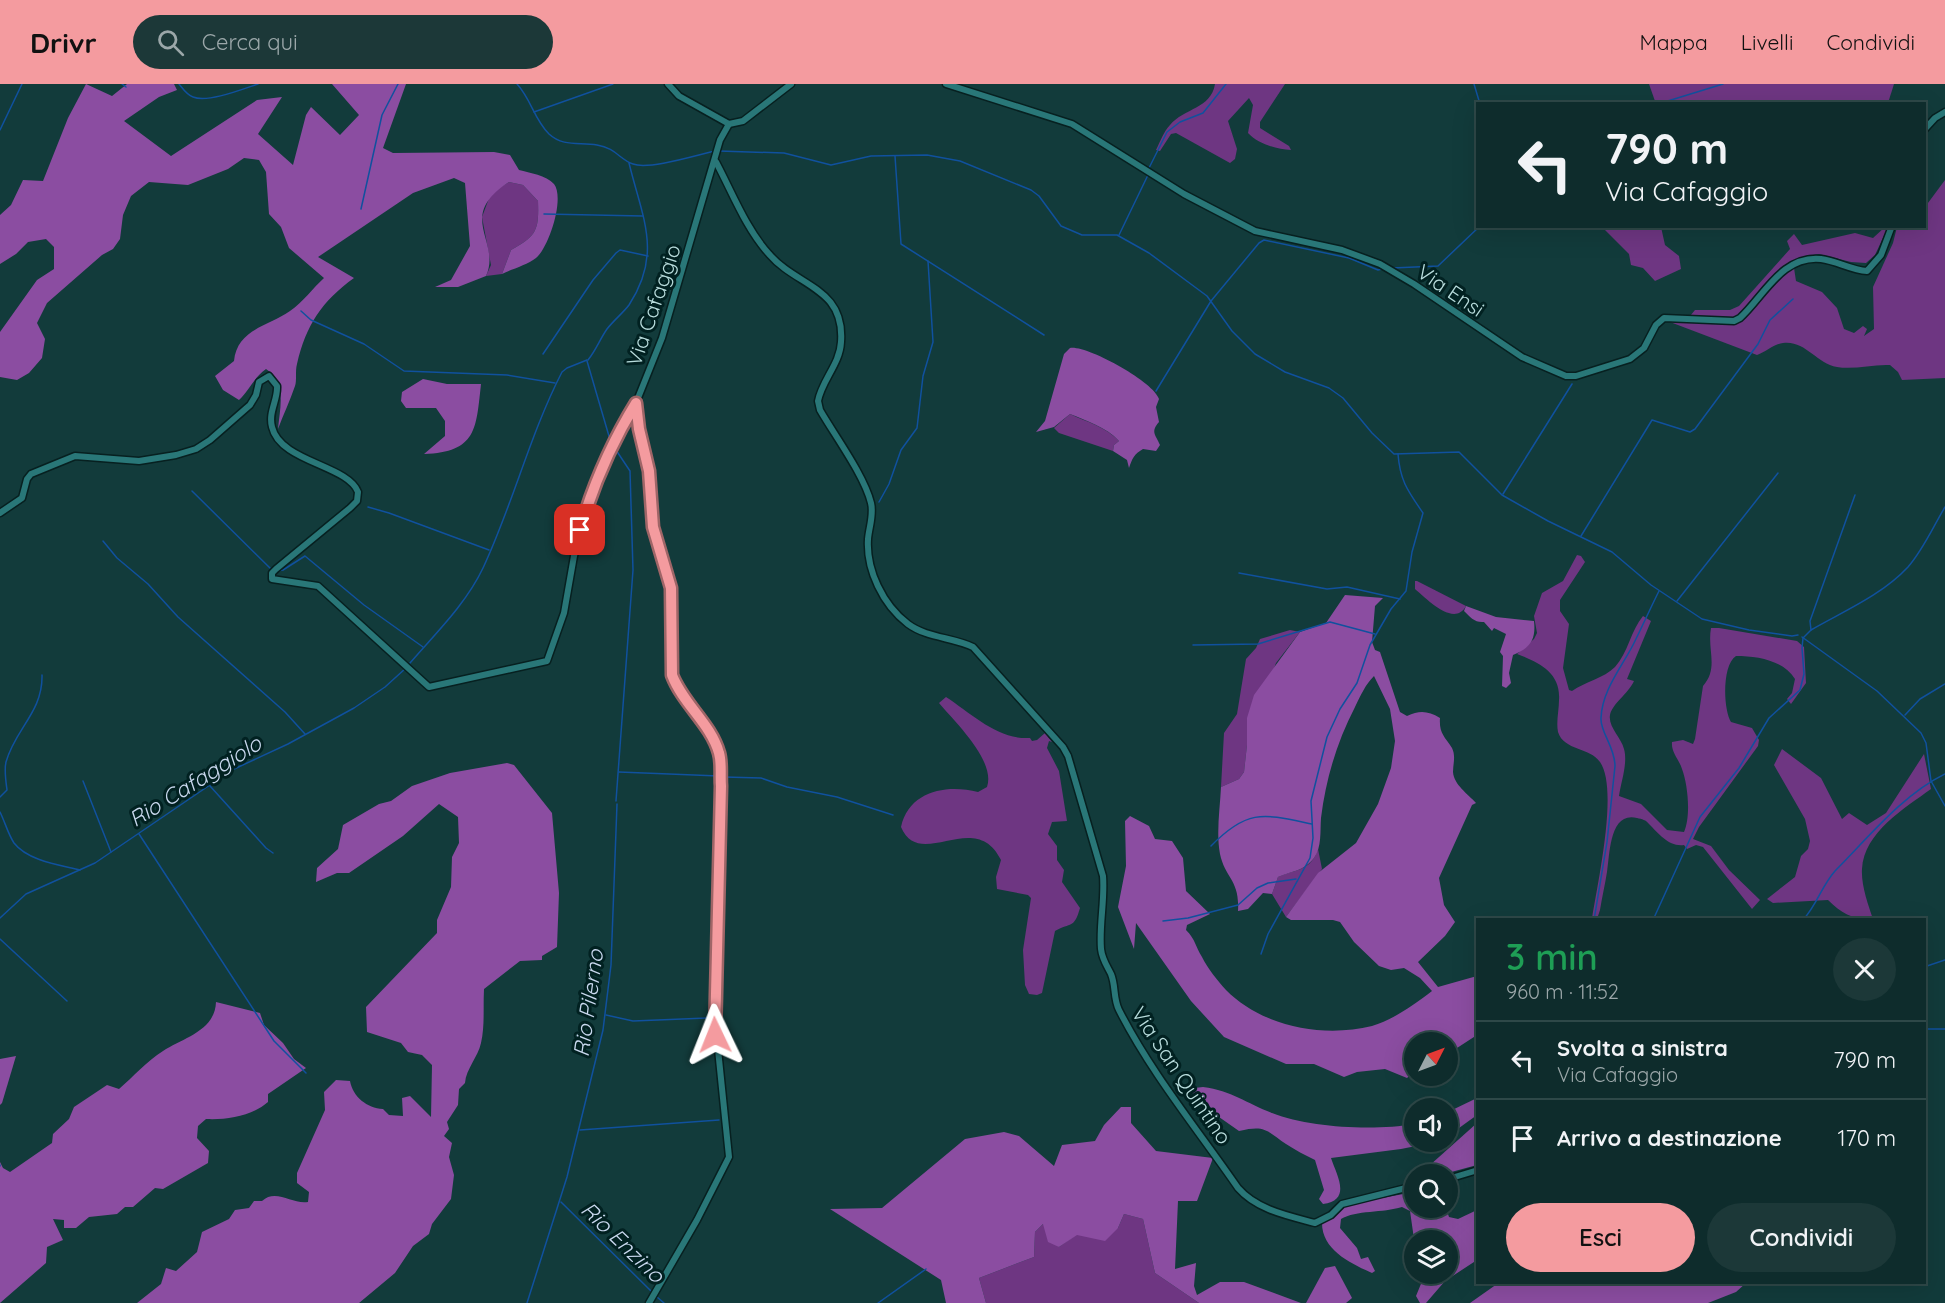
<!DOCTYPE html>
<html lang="it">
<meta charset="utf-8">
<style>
body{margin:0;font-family:Quicksand,sans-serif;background:#1c3838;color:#f1f3f6;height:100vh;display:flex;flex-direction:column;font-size:22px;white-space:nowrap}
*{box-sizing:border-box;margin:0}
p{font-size:20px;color:#9ba7a9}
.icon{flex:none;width:33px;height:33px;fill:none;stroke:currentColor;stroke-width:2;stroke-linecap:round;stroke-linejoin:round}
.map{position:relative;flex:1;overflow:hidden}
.panel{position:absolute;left:1476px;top:834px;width:450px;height:366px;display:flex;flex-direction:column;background:#0e2c2c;border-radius:0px;box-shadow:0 6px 24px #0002,0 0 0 2px #2e4848}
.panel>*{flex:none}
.guide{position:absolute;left:1476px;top:18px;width:450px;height:126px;border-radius:0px;box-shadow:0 6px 24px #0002,0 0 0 2px #2e4848;background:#0e2c2c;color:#f1f3f6;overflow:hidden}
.needle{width:39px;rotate:48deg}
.buttons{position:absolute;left:1404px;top:948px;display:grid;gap:12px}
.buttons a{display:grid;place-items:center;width:54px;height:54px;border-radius:50%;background:#0e2c2c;box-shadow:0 6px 24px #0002,0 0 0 2px #2e4848;font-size:30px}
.pin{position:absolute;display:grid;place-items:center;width:51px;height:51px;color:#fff;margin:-26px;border-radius:12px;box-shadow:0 3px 9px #0006}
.me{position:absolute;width:66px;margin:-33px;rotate:358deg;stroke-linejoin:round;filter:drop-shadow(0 0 4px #0008)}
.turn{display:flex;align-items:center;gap:21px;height:126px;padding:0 30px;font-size:27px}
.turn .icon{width:78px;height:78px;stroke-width:2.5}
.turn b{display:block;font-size:42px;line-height:51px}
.round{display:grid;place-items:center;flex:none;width:63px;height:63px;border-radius:32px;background:#1c3838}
.headline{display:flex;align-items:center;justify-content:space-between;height:102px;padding:0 30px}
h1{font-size:36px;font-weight:600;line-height:45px;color:#1e9e55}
.button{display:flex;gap:12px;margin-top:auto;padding:12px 30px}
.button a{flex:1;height:69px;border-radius:36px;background:#f49b9f;color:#111;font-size:24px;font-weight:600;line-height:69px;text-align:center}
.button a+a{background:#1c3838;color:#f1f3f6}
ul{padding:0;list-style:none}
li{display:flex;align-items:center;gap:18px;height:78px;padding:0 30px;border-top:2px solid #2e4848}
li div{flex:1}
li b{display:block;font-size:22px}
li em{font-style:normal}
header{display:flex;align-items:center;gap:36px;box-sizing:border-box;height:84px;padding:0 30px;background:#f49b9f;color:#111}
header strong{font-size:28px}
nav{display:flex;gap:33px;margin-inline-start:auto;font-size:21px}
.search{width:420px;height:54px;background:#1c3838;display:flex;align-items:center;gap:15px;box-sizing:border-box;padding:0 21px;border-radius:33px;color:#9ba7a9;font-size:22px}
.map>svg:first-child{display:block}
</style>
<header>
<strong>Drivr</strong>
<div class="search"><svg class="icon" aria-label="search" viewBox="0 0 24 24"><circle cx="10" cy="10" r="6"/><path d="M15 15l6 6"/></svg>Cerca qui</div>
<nav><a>Mappa</a><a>Livelli</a><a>Condividi</a></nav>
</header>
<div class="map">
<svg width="1945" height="1219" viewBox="0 0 1945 1219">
<rect width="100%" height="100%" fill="#123b3b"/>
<g fill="#6e3682">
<path d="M1215,0H1285L1260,38V44L1289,62L1291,66C1276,65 1258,60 1248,49L1253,21L1249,14L1228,37L1237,65L1235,75L1230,79L1176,49L1171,50L1160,67L1156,66C1160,58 1164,47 1170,41C1184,24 1211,25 1215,0Z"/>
<path d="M1649,0H1894L1888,19L1656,20Z"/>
<path d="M1945,96V294L1902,296L1898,288L1890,281C1873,280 1854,286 1837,283C1816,279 1805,256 1783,259C1774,260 1766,268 1757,271L1670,238L1686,237L1695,226H1730L1739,222L1790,165L1787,157L1794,150L1802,161L1855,149L1873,154L1885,143H1888L1875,171L1866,179L1851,178L1819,170L1798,174L1794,184L1796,197L1822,208L1837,224L1844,245L1854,249L1863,242L1867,245L1864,252L1874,245L1873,203L1893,159L1897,143L1924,142L1925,123Z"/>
<path d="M509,98L523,101L538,117C539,146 537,152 511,166L502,190L486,192L491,181L482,133L491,109Z"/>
<path d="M1605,142L1661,143L1665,161L1679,172L1681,185L1655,197L1643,184L1631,181L1629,170L1604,145Z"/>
<path d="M1070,330C1087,338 1106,343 1119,357L1114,361L1113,367L1059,349L1054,344Z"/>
<path d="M1577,471L1581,472L1585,478L1560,516V527L1569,540L1563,584L1569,606L1572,607C1585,598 1604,594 1615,583C1628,569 1631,546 1643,532L1651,537L1627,595L1634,597C1628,610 1612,620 1610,631C1608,643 1621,653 1624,665C1628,679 1621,698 1619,712L1641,720L1667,746L1684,748C1691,732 1688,701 1682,685C1679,675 1671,669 1672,658L1683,656L1693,660L1695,655L1703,602C1719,584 1707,566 1711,544H1719L1797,557L1804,563L1806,599L1791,620L1787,615L1792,609L1795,595C1783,576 1757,572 1736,572C1722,581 1723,625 1731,638L1752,644L1759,656L1758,662L1699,743L1693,755L1711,762L1729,786L1760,816L1752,825L1703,763L1696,761L1687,765L1684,761C1669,763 1659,750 1649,740C1646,736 1642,735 1637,734C1609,727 1610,771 1607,788C1605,801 1602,813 1600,826L1597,835H1592C1597,801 1619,705 1600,678C1590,663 1564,667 1558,648C1556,638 1559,626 1559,616C1561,588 1538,578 1517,570L1534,555L1537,549L1534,532L1542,509L1563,497Z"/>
<path d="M1417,497L1466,522C1454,544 1426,514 1415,505V497Z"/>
<path d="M1290,546L1300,548L1276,579L1247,661L1244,688L1239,695L1221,703L1224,649L1237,630L1246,575L1256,564L1260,555Z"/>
<path d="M946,613C972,630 998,656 1030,654L1032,657L1037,656L1045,649L1052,658L1049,657L1047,664L1059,687L1067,737L1052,738L1048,750L1057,762V776L1064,786L1062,798L1080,824C1074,845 1071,838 1055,847L1042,909L1037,911L1029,910L1025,901L1023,866L1031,814L1028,811L997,805L996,793L1001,776C975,723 920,788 901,743C909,706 948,700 978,708L987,703C996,677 955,638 939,619Z"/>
<path d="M1782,665L1821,694L1842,735L1849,729L1867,741L1886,729L1924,670L1931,705C1905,724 1864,748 1862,785C1861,801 1868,820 1873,835C1854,836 1842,830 1828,816L1773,819L1767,815L1795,793L1801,772L1808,765L1810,757L1805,735L1774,681Z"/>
<path d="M1318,765L1322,785L1286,833L1272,810L1278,793C1296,785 1311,787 1318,765Z"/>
<path d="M1124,1130L1143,1135L1155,1189L1199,1219H986L979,1194L1034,1173L1035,1148L1044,1139L1059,1163L1077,1150L1118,1144Z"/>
</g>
<g fill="#8b4da1">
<path d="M86,0L112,12L127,0H174L177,6L159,13L124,37L171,72L257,16L282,13L258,50L293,81L306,31L311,23L340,51L359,31L332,0H406L383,64L393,69L494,68L510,71L519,86C530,89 546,91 554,100C565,114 549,163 536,174C527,181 512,185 502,190L511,166C537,152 539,146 538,117L523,101L509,98C455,133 502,157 486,192L458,203H435L451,196L470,162L465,99L454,94L413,109L318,173L354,194C322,217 306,241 297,280C295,287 297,296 295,302C290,317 283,331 278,345C280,323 287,299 266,285C254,293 250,306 239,316L223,306L215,292L234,277C237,245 269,242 290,227C303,218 313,204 324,194L289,164L281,143L269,130L266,88L259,76L244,74L228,85L188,101L149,98L131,112L123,131L120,155L113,165L102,171L47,219L37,239L45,255L42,274L29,289L17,296L0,293V248L37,196L54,185V163L46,155L28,158L16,170L0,180V131L11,121L23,96L43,97L68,34Z"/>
<path d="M1070,264C1087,261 1154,298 1159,315L1156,323L1159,338C1150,348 1156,351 1160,361L1156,367L1143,365C1134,370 1132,375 1129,384L1127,376L1113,367L1114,361L1119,357C1106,343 1087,337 1070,330L1054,343L1036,348L1045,337L1064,270Z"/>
<path d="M423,295L447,300H481C476,345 477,368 424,370L445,352V337L436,324H406L401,317L402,308Z"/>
<path d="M1345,511L1383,514L1375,522L1372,558L1375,566L1380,568L1400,628L1407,632C1420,626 1428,627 1440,634C1439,649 1444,652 1452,664C1456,672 1453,680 1453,688C1454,701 1468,710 1476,719L1472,721L1439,794L1444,821L1455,838L1445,852L1418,878L1438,903L1477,892V951L1457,964L1452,974L1448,975V958H1414V977L1407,982L1410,991L1407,994L1385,985L1357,988L1344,993L1314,980H1286L1224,953L1191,917L1136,839L1134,865L1118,823L1126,782L1125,737L1130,732L1149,742L1155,755L1172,757L1183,774L1186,807L1210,830L1187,841L1186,846C1196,856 1195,862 1202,873C1208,885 1217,896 1226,906C1263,943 1323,954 1372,942C1393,936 1415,920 1432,907L1420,894L1404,884L1391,886L1379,882L1354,858L1340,838L1333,836H1291L1286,833L1318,789L1356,759L1378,720L1391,684L1395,657L1390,625L1374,592C1365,601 1361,611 1355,623C1337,658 1326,694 1321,734C1320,747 1322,763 1314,774C1304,787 1292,787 1278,793L1272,810L1263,809L1248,825L1238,827C1240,796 1225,794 1220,770C1216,749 1220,724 1221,703L1239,695L1244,688L1247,661V634L1254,611L1300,548L1326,539Z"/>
<path d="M1466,522L1496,533L1534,537C1536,555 1531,564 1513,571L1509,589L1511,599L1506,604L1502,602L1503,572L1500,568L1506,550L1494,544L1492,547L1484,538C1475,539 1470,533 1464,527Z"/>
<path d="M507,679L514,681L552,729L559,809L557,863L542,872V876L520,877L484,905C483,923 485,942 481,959C478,973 466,985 465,999L459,1005L458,1021L447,1038L449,1045L444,1052L452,1059L449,1073L454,1091L451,1115L432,1140L429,1150L413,1162L395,1189L359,1219H137L161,1200L166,1184L176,1187L197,1168L202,1148L229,1135L235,1126L249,1124L254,1117H262C276,1104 293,1121 308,1118L309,1108L297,1099V1089L325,1026L324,1008L336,996L350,997C353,1013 367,1024 383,1025L389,1031L403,1032L402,1014L410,1012L431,1033L432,981L422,971L408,968L401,959L367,948L366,923L437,849V836L451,803L452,773L459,759L458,733L439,720L403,752L349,789H337L316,798L317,784L338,765L343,741L379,720L391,717L412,702L450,689Z"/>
<path d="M216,918L260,929L264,941L283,959L294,975L306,984L268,1010V1018C252,1032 227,1036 206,1035L198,1042L197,1054L209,1067L208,1079L163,1105L155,1104L133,1123H125L117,1130L89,1133L76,1144H64V1136L53,1135L63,1156L47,1163L46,1179L0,1219V1078L3,1084L10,1088L52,1059L53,1050L69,1035L74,1023L107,1001L119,1005C133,993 147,977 163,967C183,954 215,947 216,918Z"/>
<path d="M16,972L2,1019L0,1021V975Z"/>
<path d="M1203,1003C1232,1007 1246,1019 1272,1029C1310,1044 1375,1047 1414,1040V1058H1436L1401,1065L1331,1074C1337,1092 1352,1116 1323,1120L1319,1115L1324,1106L1315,1076C1305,1071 1295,1066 1286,1060C1266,1046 1265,1041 1239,1047L1219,1033L1205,1017L1186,1005Z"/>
<path d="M1477,1014V1031L1448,1052V1028Z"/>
<path d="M1121,1023H1131V1039L1156,1067L1213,1074L1197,1117H1178L1175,1185L1196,1179L1194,1202L1197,1211L1220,1198H1244L1301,1219H1199L1155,1189L1143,1135L1124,1130L1118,1144L1105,1157L1077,1151L1059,1163L1048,1158L1043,1140L1035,1148L1034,1173L979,1194L986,1219H946L941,1196L830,1125L882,1124L965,1055L1004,1048L1019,1052L1054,1082L1062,1061L1095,1057L1104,1041Z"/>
<path d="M1477,1039V1081L1444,1090H1420Z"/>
<path d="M1414,1108V1124H1446L1449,1133L1458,1135L1477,1126V1176L1445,1197L1426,1219H1420L1416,1212L1425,1190H1448V1156L1414,1155L1410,1127L1402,1123C1383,1129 1356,1126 1341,1135L1340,1144L1357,1164L1361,1175L1368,1173L1375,1187L1372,1189C1350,1179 1322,1166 1322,1139L1342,1120L1356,1116L1366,1117Z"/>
<path d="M1335,1182L1352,1214L1346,1219H1306L1325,1184Z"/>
<path d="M1504,1199V1198L1746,1199L1736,1208L1708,1219H1470L1497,1200Z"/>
</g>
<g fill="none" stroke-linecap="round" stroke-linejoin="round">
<g stroke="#10519e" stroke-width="1.5">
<path d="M122,0L126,3"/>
<path d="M179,0C183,5 187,11 193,13C208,19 243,5 258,0"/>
<path d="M517,0C531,15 534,35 549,50C563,63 579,58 597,61C616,64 620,76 633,80C649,86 697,71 715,67"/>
<path d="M1474,0L1480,20"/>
<path d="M1658,20L1723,0"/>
<path d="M534,28L613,0"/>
<path d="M0,46L22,0"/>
<path d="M719,67L784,69L831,81L871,72L927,71L960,77L1031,106L1039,112L1061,142L1082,151H1117L1149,169L1207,212L1232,247L1255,270L1285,288L1329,304L1343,314L1372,349L1394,370L1459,368L1502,411L1548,437L1612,468L1651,501L1702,535L1749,546L1792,552L1798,551"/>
<path d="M895,72L901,160L1044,251"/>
<path d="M1148,86L1167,48L1180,38L1203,29L1226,0"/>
<path d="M361,125L382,31L398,0"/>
<path d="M544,130L643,132"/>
<path d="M1119,151L1148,91"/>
<path d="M1392,184L1438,182L1480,142"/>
<path d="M301,227L311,236L364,260L404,287L507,291L555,299"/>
<path d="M543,270L593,196L616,169L620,166L648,172"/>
<path d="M588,276C596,266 600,255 607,245C614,236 623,229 629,221C663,169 642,133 629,79"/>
<path d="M587,277L611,359"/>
<path d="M1156,307L1211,217L1259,159L1264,156L1349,174L1378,186L1382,185"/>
<path d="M616,366L630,387L633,486L616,717"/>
<path d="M192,407L271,485"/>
<path d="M1503,410L1572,300"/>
<path d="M879,418L889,400L901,366L917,344L923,292L933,258L928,177"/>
<path d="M368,423L389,429L489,466"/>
<path d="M1581,452L1652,336L1690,348L1695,345L1758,260L1770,236L1793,215"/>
<path d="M103,457L117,474L148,500L178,533L285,628L305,650"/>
<path d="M277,487L283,486L305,472L364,521L423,563"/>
<path d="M1239,489L1327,505L1347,503L1400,515"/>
<path d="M1677,517L1778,389"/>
<path d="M1811,546L1810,537L1855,411"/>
<path d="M1802,553L1877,607L1921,649L1926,659L1931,697L1945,722"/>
<path d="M1193,561L1258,560L1330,538L1375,550"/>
<path d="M410,579C435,550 466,520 483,484C513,420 530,350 562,288L567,284L587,276"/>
<path d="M1905,631L1920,615L1945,600"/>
<path d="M619,688L719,692"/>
<path d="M724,693L761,694L787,703L837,713L893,731"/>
<path d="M83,697L111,768"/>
<path d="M210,702L266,764L273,769"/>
<path d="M0,713L7,706C6,698 4,686 6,678C15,645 43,628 42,591"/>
<path d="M0,728C5,738 8,750 14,759C28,777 60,781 80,786"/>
<path d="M139,750L274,957L306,989"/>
<path d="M1211,762C1248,724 1264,730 1312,740"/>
<path d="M0,834L26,810L95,779L232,686L288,660L354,624L385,603L406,584"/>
<path d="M1594,836L1607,758L1615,682C1615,663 1600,648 1601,634C1602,607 1621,584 1633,561C1642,543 1650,525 1659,507"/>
<path d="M1653,836L1700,733L1739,684L1769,634L1800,606L1804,590L1802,564L1803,554L1811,546C1844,527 1882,511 1908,483C1923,466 1933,443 1945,423"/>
<path d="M1803,836C1818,819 1821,803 1835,787C1868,754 1902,711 1945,690"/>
<path d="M1163,837L1188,834L1238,821L1257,804L1268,799L1296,795"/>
<path d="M0,855L67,917"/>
<path d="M1261,870L1268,850L1310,774L1313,754L1311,717L1327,653L1340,625L1357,599L1370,561L1391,525L1406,507L1412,468L1423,429C1408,407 1400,397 1398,370"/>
<path d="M1924,883L1945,876"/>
<path d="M606,931L633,937L707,934"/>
<path d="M1924,945H1945"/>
<path d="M580,1046L719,1036"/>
<path d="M0,1081V1082"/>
<path d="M561,1118L651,1207"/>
<path d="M657,1213L664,1219"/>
<path d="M527,1219L567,1093L603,946L611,881L617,720"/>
<path d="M878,1219L926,1185"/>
</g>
<g stroke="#072020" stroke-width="9">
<g id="minor">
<path d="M668,0L679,12L729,40"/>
<path d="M946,0L1072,40L1184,110L1255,147L1342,166L1380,180L1414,200L1522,273L1566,292H1576L1630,275L1644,264L1656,241L1664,234L1734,237L1740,234C1764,212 1782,171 1821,175C1837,177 1851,186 1867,187L1881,171L1892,142"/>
<path d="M729,40L743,37L791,0"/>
<path d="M1924,46L1935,34L1945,28"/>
<path d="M716,78C732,108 746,145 769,170C797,203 845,203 841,258C840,280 822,296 818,317L820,326C835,352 864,391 871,419C874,431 869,443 868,455C866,486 883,521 908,540C927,554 952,553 973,563L1063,663L1068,672L1103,792C1105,816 1099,841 1101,865C1102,875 1107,882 1111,890C1116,902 1113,914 1119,926C1151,989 1198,1046 1238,1104C1257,1126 1289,1132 1315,1139L1331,1131L1342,1120L1414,1102"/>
<path d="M636,319L639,345L649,387L653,443L671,504L672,591C683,619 711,640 719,669C722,679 721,692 721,702L714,926L729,1073L697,1136L649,1219"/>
<path d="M0,429L22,414L27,395L31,390L75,372L139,377L176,371L196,365L210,356L250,321L256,311L259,298L269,292L277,302C278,316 268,328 272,343C280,378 348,381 358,408L357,417L350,424L276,485L272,489V495L318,502L429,603L547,577L564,529L574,472L589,415L625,336L636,319L662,254L720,56L729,40"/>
<path d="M1448,1095L1478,1086"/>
</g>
</g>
<use href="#minor" stroke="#297778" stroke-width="6"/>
</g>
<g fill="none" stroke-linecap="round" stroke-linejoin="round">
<g stroke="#9f6567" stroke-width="15">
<path id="route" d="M580,446C593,401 612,358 636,319L639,345L649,387L653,443L671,504L672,591C683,620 711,640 719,669C722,679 720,692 721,702L715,951"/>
</g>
<use href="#route" stroke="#f49b9f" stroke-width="10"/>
</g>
<g text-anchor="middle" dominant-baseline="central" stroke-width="6" stroke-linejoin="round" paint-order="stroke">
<g font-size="21" fill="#b8dcdc" stroke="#012121">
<text transform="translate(1451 206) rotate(34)">Via Ensi</text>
<text transform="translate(653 221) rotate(-71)">Via Cafaggio</text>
<text transform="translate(1182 991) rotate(56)">Via San Quintino</text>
</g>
<g font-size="22" font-style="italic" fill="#c9d8ee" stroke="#012121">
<text transform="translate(195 697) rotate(-32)">Rio Cafaggiolo</text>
<text transform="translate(588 919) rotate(-82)">Rio Pilerno</text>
<text transform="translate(623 1158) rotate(44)">Rio Enzino</text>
</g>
</g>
</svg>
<div class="buttons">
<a><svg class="needle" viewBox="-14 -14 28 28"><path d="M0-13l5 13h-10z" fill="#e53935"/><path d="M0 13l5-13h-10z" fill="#9ba7a9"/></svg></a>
<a><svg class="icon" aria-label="sound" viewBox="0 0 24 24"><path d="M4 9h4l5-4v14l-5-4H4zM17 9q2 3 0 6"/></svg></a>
<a><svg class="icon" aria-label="search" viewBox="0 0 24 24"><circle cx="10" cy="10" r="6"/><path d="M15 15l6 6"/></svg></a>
<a><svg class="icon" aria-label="layers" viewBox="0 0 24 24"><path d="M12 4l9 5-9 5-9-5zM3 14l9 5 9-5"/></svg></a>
</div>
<div class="pin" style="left:580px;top:446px;background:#d93025"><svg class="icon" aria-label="arrive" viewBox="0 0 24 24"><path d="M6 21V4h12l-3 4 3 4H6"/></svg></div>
<svg class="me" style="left:715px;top:951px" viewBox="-20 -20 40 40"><path d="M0-17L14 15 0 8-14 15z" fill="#f49b9f" stroke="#fff" stroke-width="4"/></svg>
<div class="guide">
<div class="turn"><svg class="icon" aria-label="left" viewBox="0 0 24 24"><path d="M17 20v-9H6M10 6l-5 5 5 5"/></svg><div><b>790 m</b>Via Cafaggio</div></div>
</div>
<section class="panel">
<div class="headline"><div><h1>3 min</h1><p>960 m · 11:52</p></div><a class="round"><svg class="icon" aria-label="close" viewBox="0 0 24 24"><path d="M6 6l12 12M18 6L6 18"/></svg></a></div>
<ul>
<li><svg class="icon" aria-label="left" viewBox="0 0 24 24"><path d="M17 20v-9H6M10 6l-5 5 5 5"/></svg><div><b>Svolta a sinistra</b><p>Via Cafaggio</p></div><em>790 m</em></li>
<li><svg class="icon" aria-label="arrive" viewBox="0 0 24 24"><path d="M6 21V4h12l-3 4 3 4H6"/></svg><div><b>Arrivo a destinazione</b></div><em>170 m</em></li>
</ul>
<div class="button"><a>Esci</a><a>Condividi</a></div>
</section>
</div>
